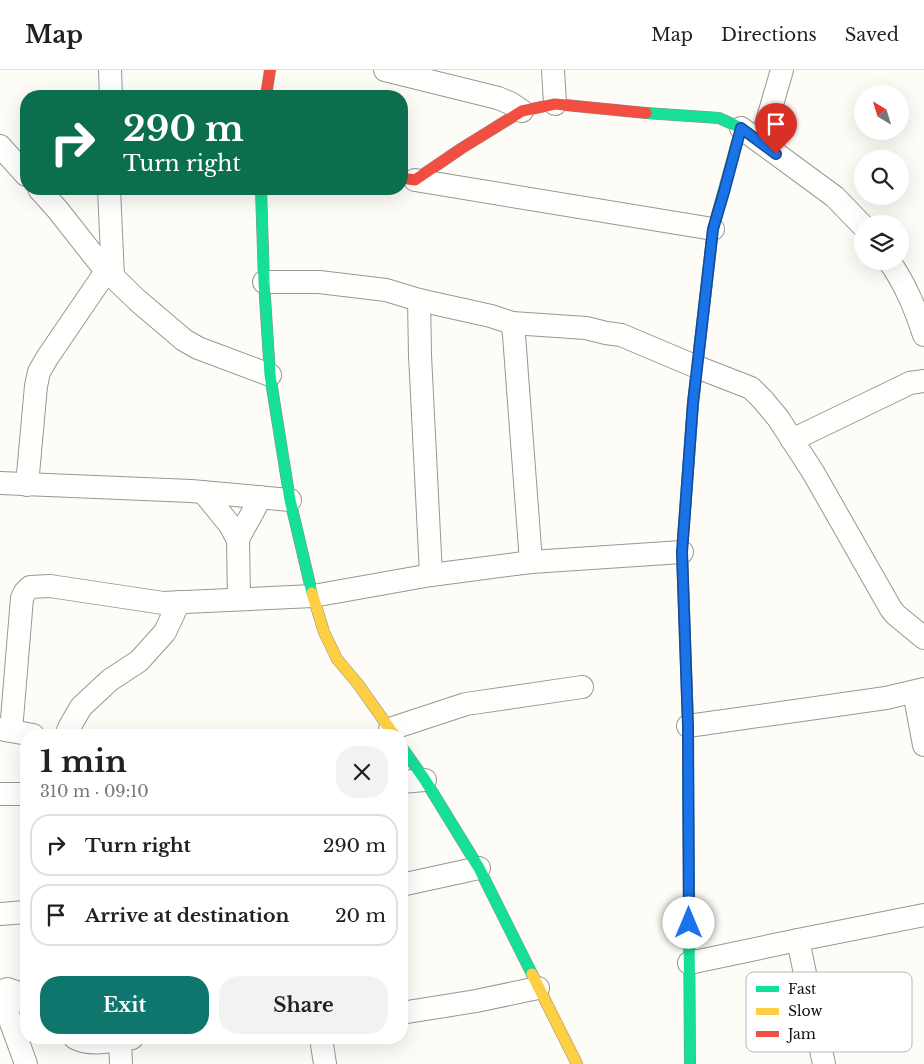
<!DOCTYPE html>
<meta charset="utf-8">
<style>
body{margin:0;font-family:"Libre Baskerville",serif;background:#f2f2f2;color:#222;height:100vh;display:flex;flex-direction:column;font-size:19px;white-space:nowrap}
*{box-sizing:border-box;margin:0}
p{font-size:16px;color:#767676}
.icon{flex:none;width:28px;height:28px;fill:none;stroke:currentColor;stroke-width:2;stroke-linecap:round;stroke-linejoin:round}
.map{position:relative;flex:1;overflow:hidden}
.sheet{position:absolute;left:20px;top:659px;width:388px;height:315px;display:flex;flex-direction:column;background:#fff;border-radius:20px;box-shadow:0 5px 20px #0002}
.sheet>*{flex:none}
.banner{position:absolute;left:20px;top:20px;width:388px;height:105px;border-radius:20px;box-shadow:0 5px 20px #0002;background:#0b6e4f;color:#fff;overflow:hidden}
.needle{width:32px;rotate:322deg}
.controls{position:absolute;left:854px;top:15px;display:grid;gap:10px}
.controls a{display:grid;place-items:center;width:55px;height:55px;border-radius:50%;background:#fff;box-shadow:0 5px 20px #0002;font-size:25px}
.pin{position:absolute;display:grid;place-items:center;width:42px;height:42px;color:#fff;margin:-51px -21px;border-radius:50% 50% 50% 0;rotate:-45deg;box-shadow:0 0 5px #0007}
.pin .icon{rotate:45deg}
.me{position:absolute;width:55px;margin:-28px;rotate:0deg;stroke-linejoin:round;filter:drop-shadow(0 0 4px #0008)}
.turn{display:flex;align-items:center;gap:18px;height:105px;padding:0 20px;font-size:22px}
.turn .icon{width:65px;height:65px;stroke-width:2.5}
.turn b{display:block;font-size:35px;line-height:42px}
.round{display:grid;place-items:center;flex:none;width:52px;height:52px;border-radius:20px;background:#f2f2f2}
.head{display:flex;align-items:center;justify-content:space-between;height:85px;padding:0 20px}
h1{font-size:30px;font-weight:800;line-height:38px}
.button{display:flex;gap:10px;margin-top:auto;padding:10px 20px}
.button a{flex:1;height:58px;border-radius:20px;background:#0f766e;color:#fff;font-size:20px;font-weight:800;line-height:58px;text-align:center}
.button a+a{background:#f2f2f2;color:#222}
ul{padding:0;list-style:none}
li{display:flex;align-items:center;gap:15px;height:62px;margin:0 10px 8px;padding:0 10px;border:2px solid #e0e0e0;border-radius:20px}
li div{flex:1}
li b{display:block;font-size:19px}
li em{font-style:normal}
header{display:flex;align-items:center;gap:30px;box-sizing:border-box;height:70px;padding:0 25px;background:#fff;border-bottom:1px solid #e0e0e0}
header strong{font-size:24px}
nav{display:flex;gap:28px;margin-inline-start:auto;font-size:18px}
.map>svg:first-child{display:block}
</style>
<header>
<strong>Map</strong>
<nav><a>Map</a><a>Directions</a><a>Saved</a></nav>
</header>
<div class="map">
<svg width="924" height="994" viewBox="0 0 924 994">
<rect width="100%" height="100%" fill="#fdfcf7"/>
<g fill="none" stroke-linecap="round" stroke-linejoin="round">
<g stroke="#979795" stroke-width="24">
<g id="street">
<path d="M110,0L111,26"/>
<path d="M385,0L498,28L510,33L522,41"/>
<path d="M553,0L555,34"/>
<path d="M741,58L835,127L862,155"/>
<path d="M761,72L782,0"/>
<path d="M0,76L26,105"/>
<path d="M415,110L713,159"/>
<path d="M39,119L57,139L102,196L137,230L184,270L198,278L270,305"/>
<path d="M109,119L113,207"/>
<path d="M889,191C906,215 915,238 924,265"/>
<path d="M264,212H319L386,220L419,230L491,246L512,253L514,265L531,492"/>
<path d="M419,230L420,285L431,505"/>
<path d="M512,253L586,258L606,263L621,265L697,297L751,318L763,330L778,348L813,402L891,539L896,545L924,568"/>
<path d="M792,370L910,313L924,311"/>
<path d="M0,413L191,421L290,430"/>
<path d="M27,415L36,316L39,302L47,288L107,200"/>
<path d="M203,422L230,455L238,470L239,529"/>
<path d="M238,470C244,455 254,443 260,427"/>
<path d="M914,622L924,675"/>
<path d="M688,656L886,628L924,619"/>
<path d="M0,659L33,665"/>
<path d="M390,659L466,634L582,617"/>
<path d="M11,661L22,528L25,522L30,517L50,516L163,533L313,526L431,505L531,492L682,482"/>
<path d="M66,665L70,656L81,637L110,610L139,591L165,562L179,532"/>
<path d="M401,712L425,710"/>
<path d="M0,724H26"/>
<path d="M401,815L479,798"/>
<path d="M0,844L26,842"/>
<path d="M798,870L824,994"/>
<path d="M689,893L798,870L924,845"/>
<path d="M401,943L476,931L538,918"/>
<path d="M75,968C91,977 115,970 132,968"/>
<path d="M321,968L325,994"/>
<path d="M120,969L121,994"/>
<path d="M26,994L1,925L2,922L7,919L16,922L26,933"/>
</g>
</g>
<g stroke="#8e8d8b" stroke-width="12">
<g id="fast">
<path d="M646,43L719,48L741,58L713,159L693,333L686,428"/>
<path d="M261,119L264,212L270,305L290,430L312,523"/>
<path d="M401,676L425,710L479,798L532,904"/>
<path d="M688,698L690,994"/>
</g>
</g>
<g stroke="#8e8d8b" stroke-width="12">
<g id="slow">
<path d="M312,523L324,562L337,589L358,614L394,665"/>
<path d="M532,904L577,994"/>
</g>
</g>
<g stroke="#8e8d8b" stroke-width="12">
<g id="jam">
<path d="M266,26L270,0"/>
<path d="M401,108L415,110L462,78L522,41L555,34L646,43"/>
<path d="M686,428L682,482L688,656V698"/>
</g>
</g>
<use href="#street" stroke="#fffffe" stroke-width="22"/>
<use href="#fast" stroke="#16e098" stroke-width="11"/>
<use href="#slow" stroke="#ffcf43" stroke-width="11"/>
<use href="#jam" stroke="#f24e42" stroke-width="11"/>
</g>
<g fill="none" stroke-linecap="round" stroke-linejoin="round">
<g stroke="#114b97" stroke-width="12">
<path id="route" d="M689,853L688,656L682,482L693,333L713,159L724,122L741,58L776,84"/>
</g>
<use href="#route" stroke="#1a73e8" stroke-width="9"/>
</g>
<rect x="746" y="902" width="166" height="80" rx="8" fill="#fff" stroke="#b8b8b8" stroke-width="1"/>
<rect x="756" y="916" width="23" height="6" fill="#16e098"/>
<rect x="756" y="938" width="23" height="7" fill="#ffcf43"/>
<rect x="756" y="961" width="23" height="6" fill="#f24e42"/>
<g font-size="14" fill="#111">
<text x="788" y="924">Fast</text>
<text x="788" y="946">Slow</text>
<text x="788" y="969">Jam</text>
</g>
</svg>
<div class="controls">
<a><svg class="needle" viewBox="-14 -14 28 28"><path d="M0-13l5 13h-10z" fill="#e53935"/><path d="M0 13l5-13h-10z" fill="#767676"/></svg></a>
<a><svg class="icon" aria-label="search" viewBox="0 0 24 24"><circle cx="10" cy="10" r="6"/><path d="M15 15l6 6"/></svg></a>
<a><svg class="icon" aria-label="layers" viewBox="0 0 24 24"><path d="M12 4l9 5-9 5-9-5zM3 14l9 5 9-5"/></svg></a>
</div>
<div class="pin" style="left:776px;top:84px;background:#d93025"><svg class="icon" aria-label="arrive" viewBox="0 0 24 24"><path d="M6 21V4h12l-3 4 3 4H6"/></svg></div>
<svg class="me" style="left:689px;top:853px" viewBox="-20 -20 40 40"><circle r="19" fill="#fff"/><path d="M0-13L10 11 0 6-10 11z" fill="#1a73e8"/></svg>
<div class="banner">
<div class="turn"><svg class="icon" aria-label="right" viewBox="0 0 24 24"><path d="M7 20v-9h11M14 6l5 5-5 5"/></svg><div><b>290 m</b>Turn right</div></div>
</div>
<section class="sheet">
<div class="head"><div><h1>1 min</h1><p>310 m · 09:10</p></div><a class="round"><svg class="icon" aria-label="close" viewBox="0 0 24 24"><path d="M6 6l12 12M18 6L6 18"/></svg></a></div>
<ul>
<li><svg class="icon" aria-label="right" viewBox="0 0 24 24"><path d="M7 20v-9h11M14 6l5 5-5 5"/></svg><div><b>Turn right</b></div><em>290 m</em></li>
<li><svg class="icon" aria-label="arrive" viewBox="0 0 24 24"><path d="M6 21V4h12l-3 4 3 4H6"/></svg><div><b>Arrive at destination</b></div><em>20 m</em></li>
</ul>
<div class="button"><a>Exit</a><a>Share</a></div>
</section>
</div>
